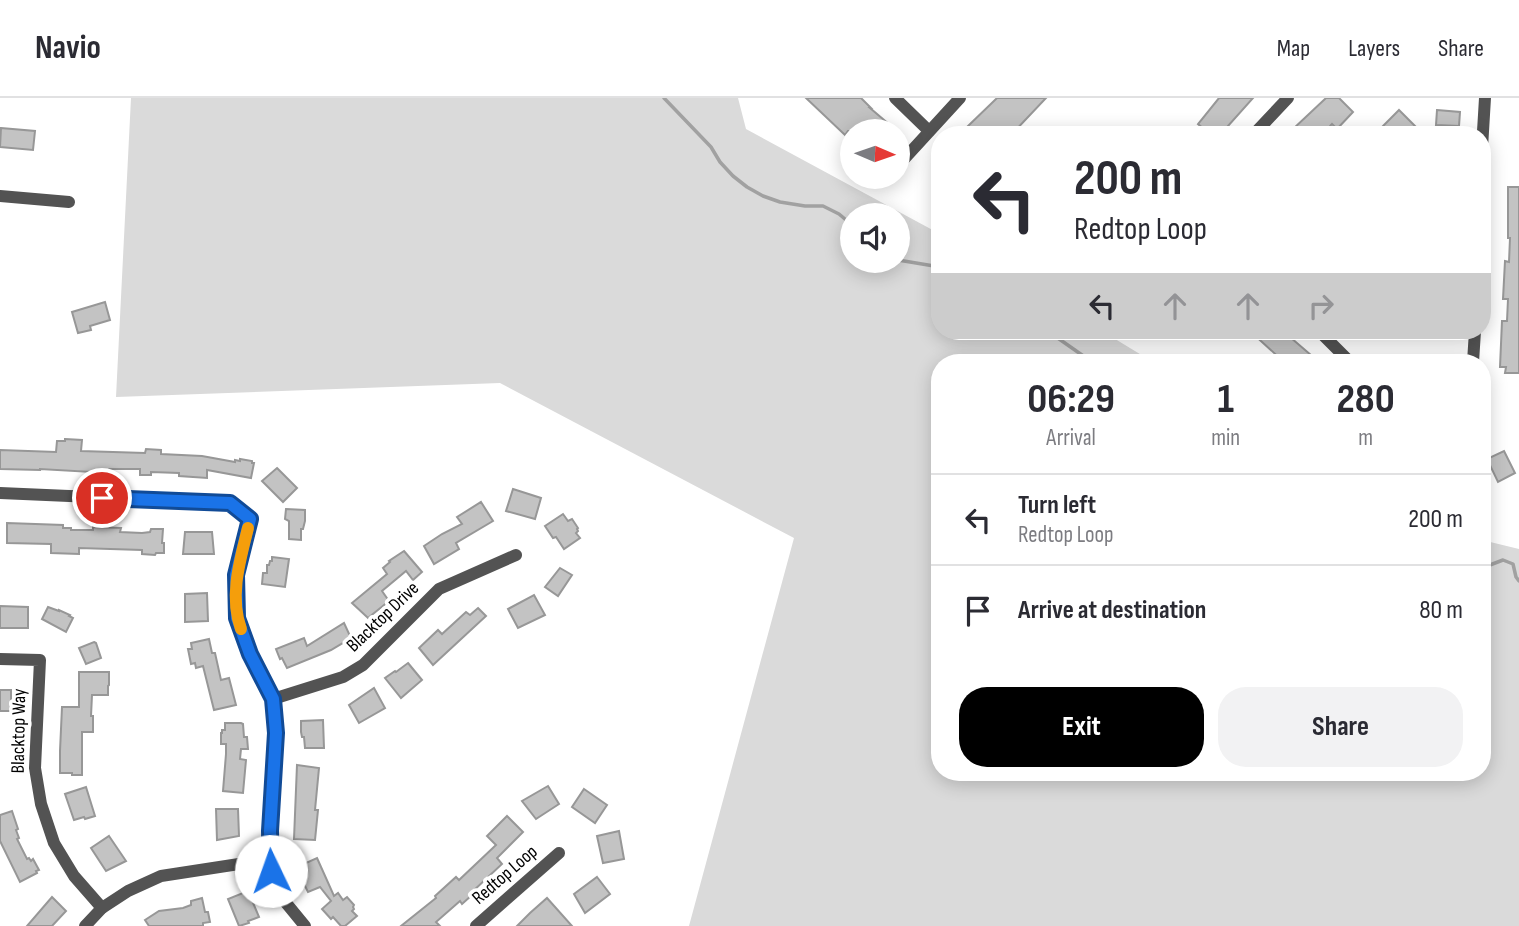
<!DOCTYPE html>
<style>
body{margin:0;font-family:"Sofia Sans Condensed",sans-serif;background:#f2f2f3;color:#2b2b33;height:100vh;display:flex;flex-direction:column;font-size:26px;white-space:nowrap}
*{box-sizing:border-box;margin:0}
p{font-size:23px;color:#7c7c81}
.icon{flex:none;width:38px;height:38px;fill:none;stroke:currentColor;stroke-width:2;stroke-linecap:round;stroke-linejoin:round}
.map{position:relative;flex:1;overflow:hidden}
.details{position:absolute;left:931px;top:256px;width:560px;height:427px;display:flex;flex-direction:column;background:#fff;border-radius:28px;box-shadow:0 4px 18px #0003}
.details>*{flex:none}
.hud{position:absolute;left:931px;top:28px;width:560px;height:214px;border-radius:28px;box-shadow:0 4px 18px #0003;background:#fff;color:#2b2b33;overflow:hidden}
.needle{width:46px;rotate:92deg}
.buttons{position:absolute;left:840px;top:21px;display:grid;gap:14px}
.buttons a{display:grid;place-items:center;width:70px;height:70px;border-radius:50%;background:#fff;box-shadow:0 4px 18px #0003;font-size:35px}
.pin{position:absolute;display:grid;place-items:center;width:60px;height:60px;color:#fff;margin:-30px;border:4px solid #fff;border-radius:50%;box-shadow:0 2px 7px #0007}
.me{position:absolute;width:77px;margin:-38px;rotate:357deg;stroke-linejoin:round;filter:drop-shadow(0 0 5px #0008)}
.turn{display:flex;align-items:center;gap:24px;height:147px;padding:0 28px;font-size:32px}
.turn .icon{width:91px;height:91px;stroke-width:2.5}
.turn b{display:block;font-size:49px;line-height:60px}
.lanes{display:flex;align-items:center;height:66px;padding:0 28px;background:#0003;justify-content:center;gap:35px;direction:ltr}
.lanes .off{opacity:.35}
.eta{display:flex;justify-content:space-evenly;align-items:center;height:119px;text-align:center}
.eta b{font-size:42px;font-weight:700;line-height:49px}
.button{display:flex;gap:14px;margin-top:auto;padding:14px 28px}
.button a{flex:1;height:80px;border-radius:28px;background:#000;color:#fff;font-size:28px;font-weight:700;line-height:80px;text-align:center}
.button a+a{background:#f2f2f3;color:#2b2b33}
ul{padding:0;list-style:none}
li{display:flex;align-items:center;gap:21px;height:91px;padding:0 28px;border-top:2px solid #e1e1e2}
li div{flex:1}
li b{display:block;font-size:26px}
li em{font-style:normal}
header{display:flex;align-items:center;gap:42px;box-sizing:border-box;height:98px;padding:0 35px;background:#fff;border-bottom:2px solid #e1e1e2}
header strong{font-size:33px}
nav{display:flex;gap:38px;margin-inline-start:auto;font-size:24px}
.map>svg:first-child{display:block}
</style>
<header>
<strong>Navio</strong>
<nav><a>Map</a><a>Layers</a><a>Share</a></nav>
</header>
<div class="map">
<svg width="1519" height="828" viewBox="0 0 1519 828">
<rect width="100%" height="100%" fill="#fff"/>
<path fill="#dadada" fill-rule="evenodd" d="M131,0H738L746,31L940,136V233H1102L1153,264H940V674H1482V442L1519,451V828H689L794,440L500,285L116,299ZM852,117H898V163H852Z"/>
<g fill="none" stroke-linecap="round" stroke-linejoin="round">
<g stroke="#a1a1a1" stroke-width="3.5">
<path d="M664,0L711,49L720,64L733,78L747,89L763,98L780,104L805,108H823L839,116L852,127"/>
<path d="M898,162L940,169"/>
<path d="M1041,233L1052,236L1092,264"/>
<path d="M1482,470L1503,462L1513,466L1516,479L1519,483"/>
</g>
</g>
<g fill="#c3c3c3" stroke="#979797" stroke-width="2">
<path d="M806,0H861L871,10H870L897,33H848L845,37Z"/>
<path d="M997,0H1046L1011,37H976L967,29Z"/>
<path d="M1219,0H1253L1220,37H1211L1198,26Z"/>
<path d="M1326,0H1339L1353,14L1337,31L1332,26L1322,37H1299L1293,31Z"/>
<path d="M1399,12L1418,31L1412,37H1391L1383,28Z"/>
<path d="M1437,12L1460,14L1459,28L1436,27Z"/>
<path d="M1,30L35,33L33,52L0,49Z"/>
<path d="M1508,89H1519V275H1505L1506,269H1500L1502,223H1507L1508,201H1503L1505,163L1509,164L1510,140H1508Z"/>
<path d="M105,204L110,222L90,228L91,232L78,235L72,214Z"/>
<path d="M1250,233H1283L1319,264H1284Z"/>
<path d="M65,341L82,342L81,353L145,355L146,351L161,352V356L202,358L235,364V362L240,363V361L252,363V365H254L251,380L207,372V380L179,378V375L151,374V377H140V371H109V375L40,371V372L0,371V352L56,354L57,343H65Z"/>
<path d="M1504,353L1515,375L1498,384L1487,361Z"/>
<path d="M277,370L297,390L283,404L262,383Z"/>
<path d="M513,391L541,400L535,421L506,413Z"/>
<path d="M481,404L493,423L456,445L459,451L434,466L424,448L442,436L462,426L457,419Z"/>
<path d="M286,411L305,412V423L303,431H301V442L289,441V423L285,421Z"/>
<path d="M563,416L568,423L572,421L578,430L577,431L578,433L576,435L580,440L564,451L556,439L553,440L545,428Z"/>
<path d="M7,425L63,427V430H71V432H93V429L121,430L120,434L142,435L150,434L151,431H163L162,445H164V455H156L155,457L142,456V452L79,450V456L51,455V446L7,445Z"/>
<path d="M185,434H212L214,456H183Z"/>
<path d="M404,453L422,474L413,482L406,473L382,493L389,503L368,520L352,505L387,476L383,470L390,464L389,463Z"/>
<path d="M272,459L289,461L285,489L262,486L263,475H267V467H269L270,463H272Z"/>
<path d="M560,470L572,477L558,498L545,489Z"/>
<path d="M207,495L208,523L185,524V496Z"/>
<path d="M534,497L545,517L518,530L508,511Z"/>
<path d="M0,508L28,509V530H0Z"/>
<path d="M48,509L59,513V512L70,517L69,518L73,520L66,534L42,521Z"/>
<path d="M478,510L486,518L433,567L419,550L438,532L442,536L466,514L470,517Z"/>
<path d="M344,525L351,540L331,552L287,570L282,560L280,561L276,551L304,540L307,548Z"/>
<path d="M209,541L212,555H215L221,582L229,580L236,607L214,612L203,568L196,570L195,565L191,566L188,551H192L191,545Z"/>
<path d="M94,544L96,545L101,560L86,566L79,550Z"/>
<path d="M408,565L422,582L401,600L385,580L395,573L396,574Z"/>
<path d="M79,574H109V587L108,588V597H92L91,618H93V634H82V677H72V675H60V653L62,609H79Z"/>
<path d="M374,590L385,610L359,625L349,607Z"/>
<rect x="0" y="592" width="11" height="21"/>
<path d="M323,622L324,650H305L304,639H302L301,634V623Z"/>
<path d="M225,625H241L243,626L244,639H247L248,651H241L240,661L246,662L243,695L223,693L226,656V646H221V635H222V632H225Z"/>
<path d="M297,667L319,670L315,712H318L315,742L294,741Z"/>
<path d="M548,688L559,706L536,721L522,703Z"/>
<path d="M86,689L95,718L85,721L84,719L74,722L65,696Z"/>
<path d="M584,691L607,707L595,725L572,709Z"/>
<path d="M216,711H238L239,738L217,742Z"/>
<path d="M12,713L18,731L16,732L19,740L17,741L27,761L29,760L31,763L33,761L39,772L36,773L37,775L20,784L0,743V717Z"/>
<path d="M507,718L523,734L497,760L502,766L471,795L472,797L462,806L460,803L436,824L440,828H401L436,800L435,798L456,779L459,782L496,747L487,738Z"/>
<path d="M619,733L624,761L603,765L597,738Z"/>
<path d="M109,738L126,763L106,773L91,750Z"/>
<path d="M317,760L334,798L338,795L343,802L347,799L354,807L353,809L354,811L352,813L357,818L345,828H341L333,819L331,821L322,811L331,803L320,789L308,794L303,784L297,769Z"/>
<path d="M597,779L610,796L585,815L574,796Z"/>
<path d="M248,793L259,819L248,823L249,825L239,828L228,801Z"/>
<path d="M52,799L66,813L52,828H27Z"/>
<path d="M202,800L205,814H208L210,824L203,825V828H149L145,822L159,813L183,810L191,807V803Z"/>
<path d="M547,800L572,828H517L530,815Z"/>
</g>
<g fill="none" stroke-linecap="round" stroke-linejoin="round">
<g stroke="#535353" stroke-width="12">
<path d="M895,0L929,33"/>
<path d="M1253,37L1288,0"/>
<path d="M1482,50L1485,0"/>
<path d="M905,60L960,0"/>
<path d="M0,98L69,104"/>
<path d="M1319,233L1350,264"/>
<path d="M1473,264L1475,233"/>
<path d="M0,395L230,405L250,421L236,477L237,520L250,556L273,601L276,635L270,733L271,773L282,800L305,828"/>
<path d="M0,561L40,562L35,670L41,706L54,745L74,778L102,810"/>
<path d="M273,601L343,579L363,567L439,491L516,457"/>
<path d="M85,828L102,810L128,793L161,778L271,761"/>
<path d="M476,828L559,755"/>
</g>
</g>
<g fill="none" stroke-linecap="round" stroke-linejoin="round">
<g stroke="#114b97" stroke-width="18">
<path id="route" d="M102,400L230,405L250,421L236,477L237,520L250,556L273,601L276,635L270,733L271,773"/>
</g>
<use href="#route" stroke="#1a73e8" stroke-width="12"/>
<path stroke="#f59e0b" stroke-width="12" d="M241,531C229,498 240,462 248,430"/>
</g>
<g text-anchor="middle" dominant-baseline="central" stroke-width="7" stroke-linejoin="round" paint-order="stroke">
<g font-size="19" fill="#000" stroke="#fff">
<text transform="translate(383 519) rotate(-44)">Blacktop Drive</text>
<text transform="translate(19 633) rotate(-89)">Blacktop Way</text>
<text transform="translate(505 777) rotate(-41)">Redtop Loop</text>
</g>
</g>
</svg>
<div class="buttons">
<a><svg class="needle" viewBox="-14 -14 28 28"><path d="M0-13l5 13h-10z" fill="#e53935"/><path d="M0 13l5-13h-10z" fill="#7c7c81"/></svg></a>
<a><svg class="icon" aria-label="sound" viewBox="0 0 24 24"><path d="M4 9h4l5-4v14l-5-4H4zM17 9q2 3 0 6"/></svg></a>
</div>
<div class="pin" style="left:102px;top:400px;background:#d93025"><svg class="icon" aria-label="arrive" viewBox="0 0 24 24"><path d="M6 21V4h12l-3 4 3 4H6"/></svg></div>
<svg class="me" style="left:271px;top:773px" viewBox="-20 -20 40 40"><circle r="19" fill="#fff"/><path d="M0-13L10 11 0 6-10 11z" fill="#1a73e8"/></svg>
<div class="hud">
<div class="turn"><svg class="icon" aria-label="left" viewBox="0 0 24 24"><path d="M17 20v-9H6M10 6l-5 5 5 5"/></svg><div><b>200 m</b>Redtop Loop</div></div>
<div class="lanes"><svg class="icon" aria-label="left" viewBox="0 0 24 24"><path d="M17 20v-9H6M10 6l-5 5 5 5"/></svg><svg class="icon off" aria-label="ahead" viewBox="0 0 24 24"><path d="M12 20V5M6 11l6-6 6 6"/></svg><svg class="icon off" aria-label="ahead" viewBox="0 0 24 24"><path d="M12 20V5M6 11l6-6 6 6"/></svg><svg class="icon off" aria-label="right" viewBox="0 0 24 24"><path d="M7 20v-9h11M14 6l5 5-5 5"/></svg></div>
</div>
<section class="details">
<div class="eta">
<div><b>06:29</b><p>Arrival</p></div>
<div><b>1</b><p>min</p></div>
<div><b>280</b><p>m</p></div>
</div>
<ul>
<li><svg class="icon" aria-label="left" viewBox="0 0 24 24"><path d="M17 20v-9H6M10 6l-5 5 5 5"/></svg><div><b>Turn left</b><p>Redtop Loop</p></div><em>200 m</em></li>
<li><svg class="icon" aria-label="arrive" viewBox="0 0 24 24"><path d="M6 21V4h12l-3 4 3 4H6"/></svg><div><b>Arrive at destination</b></div><em>80 m</em></li>
</ul>
<div class="button"><a>Exit</a><a>Share</a></div>
</section>
</div>
